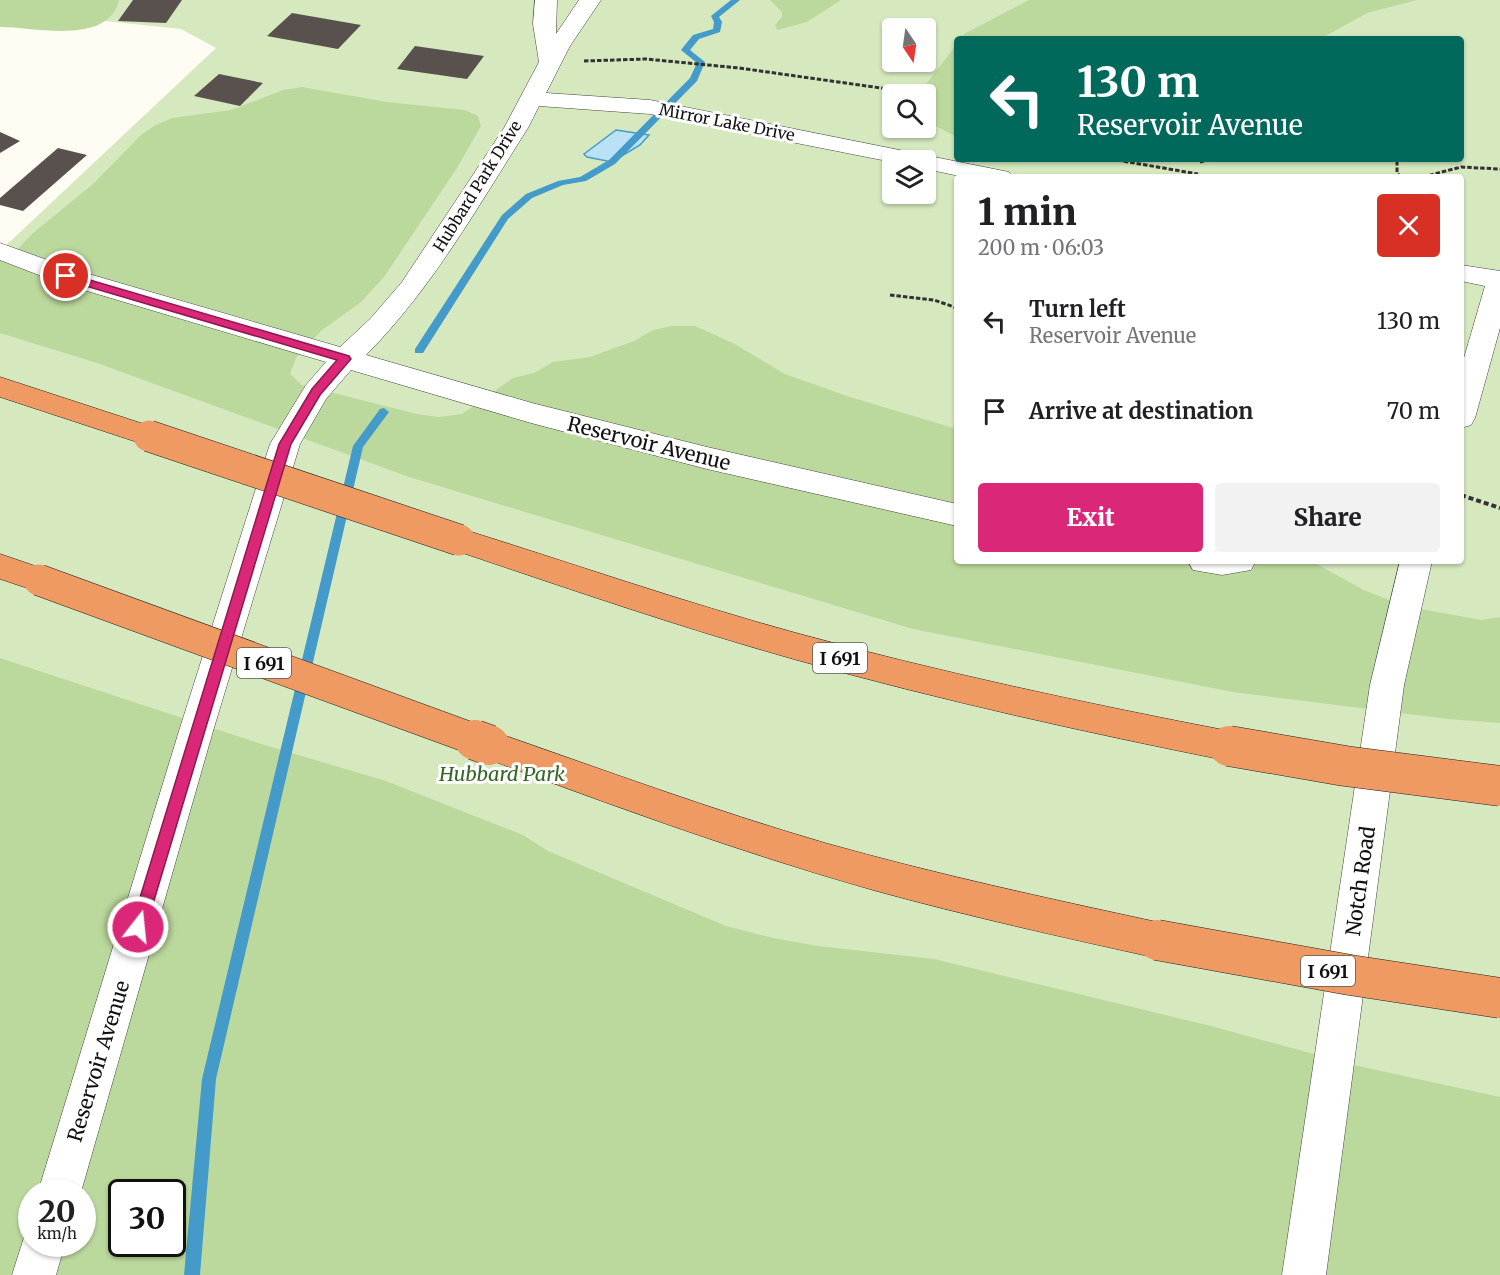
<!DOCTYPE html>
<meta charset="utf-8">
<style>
body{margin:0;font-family:Merriweather,serif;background:#f2f2f2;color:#202124;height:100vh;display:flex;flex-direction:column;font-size:22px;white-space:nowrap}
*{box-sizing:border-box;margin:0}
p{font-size:20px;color:#757577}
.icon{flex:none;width:33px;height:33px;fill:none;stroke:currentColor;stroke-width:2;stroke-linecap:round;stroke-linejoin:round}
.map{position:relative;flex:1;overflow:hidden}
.side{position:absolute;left:954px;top:174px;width:510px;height:390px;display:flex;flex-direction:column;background:#fff;border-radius:6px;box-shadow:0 2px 4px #0004}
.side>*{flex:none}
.top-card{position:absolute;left:954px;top:36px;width:510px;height:126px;border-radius:6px;box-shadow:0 2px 4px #0004;background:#00695c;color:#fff;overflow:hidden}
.needle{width:39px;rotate:167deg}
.tools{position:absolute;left:882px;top:18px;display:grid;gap:12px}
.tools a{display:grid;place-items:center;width:54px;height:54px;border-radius:6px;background:#fff;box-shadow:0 2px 4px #0004;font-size:30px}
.speed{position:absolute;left:18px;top:1179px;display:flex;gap:12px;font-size:30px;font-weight:700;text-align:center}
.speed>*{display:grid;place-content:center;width:78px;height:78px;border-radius:50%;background:#fff;box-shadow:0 2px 4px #0004;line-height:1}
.speed small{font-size:15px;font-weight:400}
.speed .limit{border:3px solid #111;border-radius:9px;background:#fff;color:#111}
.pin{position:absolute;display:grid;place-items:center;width:51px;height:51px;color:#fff;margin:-26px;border:3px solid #fff;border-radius:50%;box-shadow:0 2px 6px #0007}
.me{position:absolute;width:66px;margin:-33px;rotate:16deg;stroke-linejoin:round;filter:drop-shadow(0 0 4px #0008)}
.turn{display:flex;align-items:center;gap:21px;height:126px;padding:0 24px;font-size:27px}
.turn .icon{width:78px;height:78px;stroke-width:2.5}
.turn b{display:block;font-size:42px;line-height:51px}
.round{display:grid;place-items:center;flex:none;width:63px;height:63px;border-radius:6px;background:#f2f2f2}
.summary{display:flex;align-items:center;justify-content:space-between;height:102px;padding:0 24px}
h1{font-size:36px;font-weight:800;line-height:45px}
.button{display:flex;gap:12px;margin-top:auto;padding:12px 24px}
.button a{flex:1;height:69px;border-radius:6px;background:#db2777;color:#fff;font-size:24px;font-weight:800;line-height:69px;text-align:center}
.button a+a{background:#f2f2f2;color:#202124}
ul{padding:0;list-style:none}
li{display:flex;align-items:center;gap:18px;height:90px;padding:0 24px}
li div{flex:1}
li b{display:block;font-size:22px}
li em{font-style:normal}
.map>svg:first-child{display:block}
</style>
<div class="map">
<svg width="1500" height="1275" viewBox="0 0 1500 1275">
<rect width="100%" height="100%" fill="#fffcf4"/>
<path fill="#d6e9be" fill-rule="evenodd" d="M112,0H1500V1275H0V251L216,48L181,29L105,21ZM892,28H926V62H892ZM957,39H1461V159H957ZM892,94H926V128H892ZM892,160H926V194H892ZM957,177H1461V561H957ZM32,1192H82V1244H32ZM122,1192H172V1244H122Z"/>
<g fill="#bcd99d" fill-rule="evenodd">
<path d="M0,0H119C108,46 35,27 0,27Z"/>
<path d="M770,0H841L807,22L777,30L775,25L782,17V12Z"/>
<path d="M1029,0H1417L1367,13L1320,39H961L964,34Z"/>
<path d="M957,44V137L930,123L923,88Z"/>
<path d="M302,87L387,102L465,110L478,116L481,126L457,168L384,277L360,303L322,330L296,358L290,374L302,385L417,414L439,417L462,414L513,378L534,373L553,362L590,357L634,341L653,330L672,326H695L733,343L785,374L850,397L957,429V561H1311L1364,590L1392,601L1421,609L1481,620L1500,617V723L1448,719L1233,692L913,629L409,477L97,363L0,333V261L11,256L33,233L93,184L141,135L154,126L172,118L231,110L283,90Z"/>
<path d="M0,658L258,743L386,781L523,835L548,851L726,926L773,938L818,946L934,959L1211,1026L1354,1065L1500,1097V1275H0ZM32,1192H82V1244H32ZM122,1192H172V1244H122Z"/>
</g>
<path fill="#bae2f4" stroke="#449bc9" stroke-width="1.5" d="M616,130L649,135L640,145L612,162L587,157L584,154Z"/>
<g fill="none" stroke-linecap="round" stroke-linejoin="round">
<g fill="#449bc9" fill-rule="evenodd">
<path d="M731,0H740L719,17L722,22L720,32L699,39L690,50L705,62L697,81L615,164L586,181L563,185L532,198L508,219L423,353H415V349L502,215L526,194L558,181L580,177L609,160L690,78L697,63L681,50L693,35L713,29L714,22L711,16Z"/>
<path d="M384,408L389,412L363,447L216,1079L200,1275H184L202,1079L353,446L380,409Z"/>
</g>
</g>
<g fill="#59514d">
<path d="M133,0H182L166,23L118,21Z"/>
<path d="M292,13L361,25L338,49L267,36Z"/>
<path d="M415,46L484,56L467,79L397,69Z"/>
<path d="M219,74L263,83L240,106L194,96Z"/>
<path d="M0,132L20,141L0,153Z"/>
<path d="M58,148L87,155L23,211L0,205V198Z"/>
</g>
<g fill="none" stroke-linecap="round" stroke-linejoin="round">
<g stroke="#434343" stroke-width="1">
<g id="street">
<path d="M535,0H557L556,34L579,0H601L570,46L546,93L650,100L1009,172L1012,177H964L926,169V160L892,162L650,114L539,106L528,128C478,206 432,289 366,355L532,403L707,447L957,504V526L707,469L531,423L351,370L326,399L300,444L213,731L81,1192H38L179,731L270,444L306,385L326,362L57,282L0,260V243L75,270L340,347L370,319L402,282L504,128L539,62L533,24Z"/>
<path d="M1461,265L1500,271V328L1475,418L1471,425L1461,428V368L1485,286L1461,281Z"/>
<path d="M1188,561H1256L1251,570L1222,575L1193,570Z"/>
<path d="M1400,561H1432L1404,685L1326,1275H1282L1370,685Z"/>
<path d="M32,1227V1244H65L56,1275H12L27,1228Z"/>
</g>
</g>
<g stroke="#212121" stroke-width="1">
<g id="highway">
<path d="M0,377L159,429L164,436L159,443L149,446L0,397Z"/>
<path d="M459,528C571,563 683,602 796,633C939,672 1084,703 1229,731L1241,736L1247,746L1241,756L1229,761C1084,732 940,700 797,660C679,627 564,587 448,548L443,540L448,532Z"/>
<path d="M0,554L50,571L55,580L50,589L39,592L0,579Z"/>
<path d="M489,730C601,769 712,810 825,843C935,874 1046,898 1157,922L1171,927L1176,940L1171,953L1157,958C1062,937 967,916 873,890C739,852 608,804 477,755L472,745L477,735Z"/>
</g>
</g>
<g stroke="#323232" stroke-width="3" stroke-dasharray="4.5 2" stroke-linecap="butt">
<path d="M584,61L646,59L739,68L888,89"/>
<path d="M1111,159L1198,174"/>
<path d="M1397,161V173L1401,177"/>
<path d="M1200,162L1210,159"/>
<path d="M1423,177L1461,167L1500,169"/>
<path d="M890,295L934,300L957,308"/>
</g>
<path stroke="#323232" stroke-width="4" stroke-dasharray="5 3" stroke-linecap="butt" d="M1461,495L1500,508"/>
<use href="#street" fill="#fff" fill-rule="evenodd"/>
<use href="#highway" fill="#ef9a62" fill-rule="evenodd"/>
<g stroke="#212121" stroke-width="32" stroke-linecap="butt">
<g id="highway-bridge-far1">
<path d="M149,436L459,540"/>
<path d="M39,580L479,741"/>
</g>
</g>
<g stroke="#212121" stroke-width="41" stroke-linecap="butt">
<g id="highway-bridge">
<path d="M475,740L489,745"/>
<path d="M1229,746L1345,766L1500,786"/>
<path d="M1157,940L1350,975L1500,998"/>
</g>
</g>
<use href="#highway-bridge-far1" stroke="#ef9a62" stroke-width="31"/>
<use href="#highway-bridge" stroke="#ef9a62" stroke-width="40"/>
</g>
<path fill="#db2777" stroke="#8e194d" stroke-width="1.5" d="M66,273L349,356L351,359L320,395L291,444L146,927L144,932L138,934L133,932L131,927L279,444L312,389L337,360L62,279V274Z"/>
<g text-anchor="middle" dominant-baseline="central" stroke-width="6" stroke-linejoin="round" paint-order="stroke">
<g font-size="16" fill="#101010" stroke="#fff">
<text transform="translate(727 122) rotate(11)">Mirror Lake Drive</text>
<text transform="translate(477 186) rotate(-58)">Hubbard Park Drive</text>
</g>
<g fill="#fff" stroke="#585858" stroke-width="1.5">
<rect x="813" y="643" width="54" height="30" rx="4.5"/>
<rect x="237" y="648" width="54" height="30" rx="4.5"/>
<rect x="1301" y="956" width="54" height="30" rx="4.5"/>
</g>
<g font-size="18" font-weight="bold" fill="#101010">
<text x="840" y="658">I 691</text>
<text x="264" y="663">I 691</text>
<text x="1328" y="971">I 691</text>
</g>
<g font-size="20" fill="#101010" stroke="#fff">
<text transform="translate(649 443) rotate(14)">Reservoir Avenue</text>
<text transform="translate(1360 881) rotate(-82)">Notch Road</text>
<text transform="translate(98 1061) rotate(-73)">Reservoir Avenue</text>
</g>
<g font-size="20" font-style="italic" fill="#346722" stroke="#fff">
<text x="502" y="773">Hubbard Park</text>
</g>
</g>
</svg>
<div class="tools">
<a><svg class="needle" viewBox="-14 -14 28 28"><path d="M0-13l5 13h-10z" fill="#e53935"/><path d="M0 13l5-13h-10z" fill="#757577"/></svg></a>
<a><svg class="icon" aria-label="search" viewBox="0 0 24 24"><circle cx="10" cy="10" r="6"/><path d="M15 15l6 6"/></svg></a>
<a><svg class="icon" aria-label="layers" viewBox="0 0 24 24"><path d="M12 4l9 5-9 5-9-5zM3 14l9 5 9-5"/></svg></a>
</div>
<div class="speed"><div>20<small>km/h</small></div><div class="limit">30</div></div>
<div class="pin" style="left:66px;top:276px;background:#d93025"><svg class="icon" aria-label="arrive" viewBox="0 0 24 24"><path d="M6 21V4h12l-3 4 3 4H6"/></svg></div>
<svg class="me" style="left:138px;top:927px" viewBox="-20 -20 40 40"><circle r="17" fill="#db2777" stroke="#fff" stroke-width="3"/><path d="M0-11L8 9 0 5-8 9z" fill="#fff"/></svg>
<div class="top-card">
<div class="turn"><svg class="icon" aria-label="left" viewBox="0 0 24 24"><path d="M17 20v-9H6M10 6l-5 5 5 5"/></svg><div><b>130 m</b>Reservoir Avenue</div></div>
</div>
<section class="side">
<div class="summary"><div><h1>1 min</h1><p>200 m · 06:03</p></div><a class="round" style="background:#d93025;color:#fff"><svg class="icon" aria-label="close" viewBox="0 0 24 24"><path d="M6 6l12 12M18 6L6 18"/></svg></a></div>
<ul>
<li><svg class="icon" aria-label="left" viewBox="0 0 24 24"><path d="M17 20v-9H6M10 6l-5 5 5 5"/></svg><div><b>Turn left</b><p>Reservoir Avenue</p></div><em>130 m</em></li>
<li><svg class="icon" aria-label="arrive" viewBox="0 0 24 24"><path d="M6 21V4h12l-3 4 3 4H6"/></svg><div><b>Arrive at destination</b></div><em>70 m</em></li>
</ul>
<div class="button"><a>Exit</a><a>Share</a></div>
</section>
</div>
